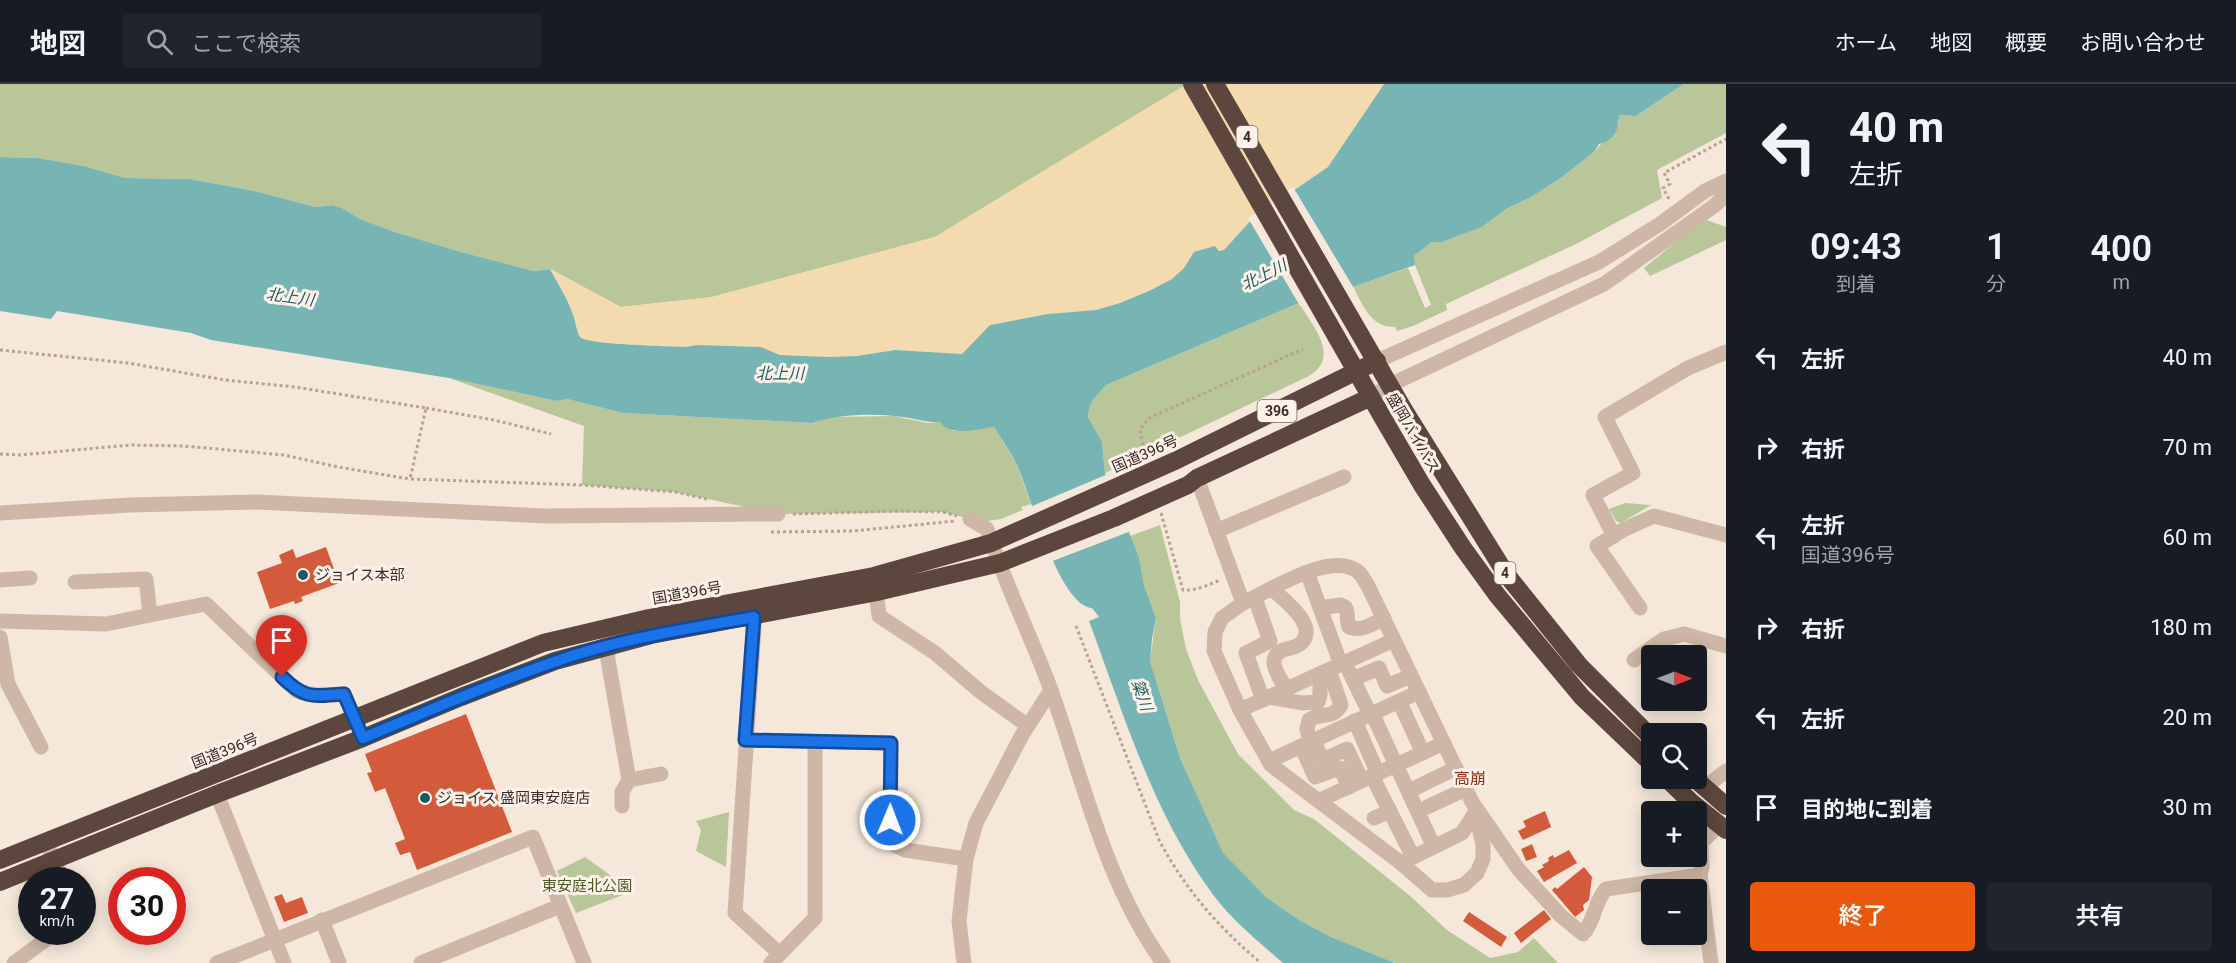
<!DOCTYPE html>
<html lang="ja">
<meta charset="utf-8">
<style>
body{margin:0;font-family:Roboto,"Noto Sans JP",sans-serif;background:#20242c;color:#f1f3f6;height:100vh;display:flex;flex-direction:column;font-size:22px;white-space:nowrap}
*{box-sizing:border-box;margin:0}
p{font-size:20px;color:#9ea1a6}
.icon{flex:none;width:33px;height:33px;fill:none;stroke:currentColor;stroke-width:2;stroke-linecap:round;stroke-linejoin:round}
.map{position:relative;flex:1;overflow:hidden}
.sheet{display:flex;flex-direction:column;background:#171b24;width:510px}
.sheet>*{flex:none}
.guide{background:#171b24;color:#f1f3f6;overflow:hidden}
.needle{width:39px;rotate:90deg}
.fabs{position:absolute;left:1641px;top:561px;display:grid;gap:12px}
.fabs a{display:grid;place-items:center;width:66px;height:66px;border-radius:6px;background:#171b24;box-shadow:0 3px 15px #0003;font-size:30px}
.speed{position:absolute;left:18px;top:783px;display:flex;gap:12px;font-size:30px;font-weight:700;text-align:center}
.speed>*{display:grid;place-content:center;width:78px;height:78px;border-radius:50%;background:#171b24;box-shadow:0 3px 15px #0003;line-height:1}
.speed small{font-size:15px;font-weight:400}
.speed .limit{border:9px solid #d22;background:#fff;color:#111}
.pin{position:absolute;display:grid;place-items:center;width:51px;height:51px;color:#fff;margin:-62px -26px;border-radius:50% 50% 50% 0;rotate:-45deg;box-shadow:0 0 6px #0007}
.pin .icon{rotate:45deg}
.me{position:absolute;width:66px;margin:-33px;rotate:1deg;stroke-linejoin:round;filter:drop-shadow(0 0 4px #0008)}
.turn{display:flex;align-items:center;gap:21px;height:126px;padding:0 24px;font-size:27px}
.turn .icon{width:78px;height:78px;stroke-width:2.5}
.turn b{display:block;font-size:42px;line-height:51px}
.eta{display:flex;justify-content:space-evenly;align-items:center;height:102px;text-align:center}
.eta b{font-size:36px;font-weight:600;line-height:42px}
.primary-button{display:flex;gap:12px;margin-top:auto;padding:12px 24px}
.primary-button a{flex:1;height:69px;border-radius:6px;background:#ea580c;color:#fff;font-size:24px;font-weight:600;line-height:69px;text-align:center}
.primary-button a+a{background:#20242c;color:#f1f3f6}
ul{padding:0;list-style:none}
li{display:flex;align-items:center;gap:18px;height:90px;padding:0 24px}
li div{flex:1}
li b{display:block;font-size:22px}
li em{font-style:normal}
header{display:flex;align-items:center;gap:36px;box-sizing:border-box;height:84px;padding:0 30px;background:#171b24;border-bottom:2px solid #363941}
header strong{font-size:28px}
nav{display:flex;gap:33px;margin-inline-start:auto;font-size:21px}
.search{width:420px;height:54px;background:#20242c;display:flex;align-items:center;gap:15px;box-sizing:border-box;padding:0 21px;border-radius:6px;color:#9ea1a6;font-size:22px}
main{display:flex;flex:1;min-height:0}
.map>svg:first-child{display:block}
</style>
<header>
<strong>地図</strong>
<div class="search"><svg class="icon" aria-label="search" viewBox="0 0 24 24"><circle cx="10" cy="10" r="6"/><path d="M15 15l6 6"/></svg>ここで検索</div>
<nav><a>ホーム</a><a>地図</a><a>概要</a><a>お問い合わせ</a></nav>
</header>
<main>
<div class="map">
<svg width="1726" height="879" viewBox="0 0 1726 879">
<rect width="100%" height="100%" fill="#f5e8db"/>
<g fill="#b8c699">
<path d="M0,0H1187L935,153L712,213L621,223L550,185L534,187L461,168L395,148L360,135L342,124L332,121L315,123L255,107L190,95L125,94L84,82L38,74L0,73Z"/>
<path d="M1684,0H1726V49L1657,86L1662,114L1576,160L1446,220L1447,226L1413,242L1397,247L1395,243C1371,244 1363,221 1353,203L1408,184L1425,224L1431,221L1413,176L1414,172L1432,158H1442L1482,143L1506,125L1533,112L1562,93L1594,68L1619,40V31L1636,32Z"/>
<path d="M1704,135L1726,143V156L1650,192L1644,184Z"/>
<path d="M1299,219C1313,243 1341,272 1309,292L1105,389L1102,358L1088,333L1089,325L1093,316L1106,301Z"/>
<path d="M449,294L557,317L567,315L623,329L812,339L830,333L893,332L928,339L940,338L953,347L994,343L1016,379L1031,420L1021,423L1023,426L1001,435L987,437L970,435L943,428L778,430L675,408L582,401L584,342Z"/>
<path d="M1625,419L1651,421L1621,439L1616,437L1609,425Z"/>
<path d="M1160,441L1180,518V535L1186,565L1198,596L1238,670L1294,726L1314,735L1409,811L1447,846L1490,874L1518,868L1534,854L1558,879H1395L1331,853L1299,836L1266,813L1223,770L1180,674L1150,577L1156,534L1144,501L1139,473L1130,452Z"/>
<path d="M729,728L726,783L696,767L701,746L696,737Z"/>
<path d="M585,773L610,791L628,809L576,829L557,787Z"/>
</g>
<path fill="#f4daaf" d="M1187,0H1384L1328,83L1252,135L1224,166L1195,168L1184,184L1172,195L1149,207L1120,219L1096,226L1048,230L990,241L962,270L895,266L857,272L829,273L780,271L761,263L697,261L686,263C671,262 587,261 580,253C576,248 576,237 573,231C568,215 558,200 550,185L621,223L712,213L935,153Z"/>
<path fill="#77b5b5" d="M1384,0H1684L1636,32L1619,31C1619,45 1614,57 1599,60L1594,68L1562,93L1533,112L1506,125L1482,143L1442,158H1432L1414,172L1415,181L1356,202L1299,219L1106,301L1093,316L1089,325L1088,333L1102,358L1105,389L1139,473L1144,501L1156,534L1152,555L1150,577L1180,674L1223,769L1266,813L1299,836L1331,853L1395,879H1283C1259,858 1233,837 1214,812C1153,730 1124,631 1089,537L1099,533L1092,524C1058,521 1030,408 1016,379C1010,367 1001,355 994,343C978,345 949,353 940,338C926,339 915,334 902,333C875,329 838,330 812,339L623,329L567,315L557,317L449,294L211,256L191,249L57,227L51,235L0,227V73L38,74L84,82L125,94L190,95L255,107L315,123L332,121L342,124L360,135L395,148L461,168L534,187L550,185C558,200 568,215 573,231C576,237 576,247 580,253C587,261 671,262 686,263L697,261L761,263L780,271L829,273L857,272L895,266L962,270L990,241L1048,230L1096,226L1120,219L1149,207L1172,195L1184,184L1194,168L1215,162L1219,167L1224,166L1252,135L1328,83Z"/>
<g fill="#f5e8db">
<path d="M1293,103L1355,206L1300,222L1248,134Z"/>
<path d="M1108,390L1131,447L1050,478L1030,423Z"/>
</g>
<g fill="#d35b3b">
<path d="M326,463L339,499L301,513L303,517L295,520L294,517L270,525L257,488L282,479L279,471L293,465L296,474Z"/>
<path d="M466,630L512,748L417,786L410,768L400,771L395,759L405,755L385,704L375,708L367,689L372,688L365,670Z"/>
<path d="M1545,727L1551,743L1523,756L1518,747L1526,743L1523,737Z"/>
<path d="M1532,760L1537,773L1526,777L1521,765Z"/>
<path d="M1569,766L1577,779L1544,798L1537,787L1544,783L1542,781L1549,777L1548,774L1553,771L1554,774Z"/>
<path d="M1584,783L1592,793L1589,816L1583,821L1584,826L1575,833L1552,806L1555,803L1557,805Z"/>
<path d="M282,810L286,819L302,813L308,829L284,838L274,813Z"/>
<path d="M1544,826L1551,835L1521,859L1514,849Z"/>
<path d="M1469,828L1507,853L1501,863L1463,837Z"/>
</g>
<g fill="none" stroke-linecap="round" stroke-linejoin="round">
<g stroke="#bba190" stroke-width="3" stroke-dasharray="3 3" stroke-linecap="butt">
<path d="M1669,115L1663,104L1670,100L1664,89L1726,55"/>
<path d="M0,266L128,279L225,296L295,303L426,324L410,395L582,401L675,408L707,415"/>
<path d="M426,324L494,336L551,350"/>
<path d="M0,370L20,371L130,361L184,362L284,371L338,383L410,395"/>
<path d="M1145,373L1140,345L1149,334L1303,265"/>
<path d="M1161,429L1183,506C1196,507 1208,501 1220,496"/>
<path d="M793,430L899,427L943,428L957,432"/>
<path d="M771,448L853,447L956,437"/>
<path d="M1076,542L1159,756C1185,805 1219,844 1261,879"/>
</g>
<g stroke="#ceb7a6" stroke-width="15">
<path d="M1377,277L1599,178L1660,140L1705,107L1726,97"/>
<path d="M1371,313L1390,301L1604,200L1714,122L1726,111"/>
<path d="M1197,394L1243,519C1269,507 1330,467 1357,487C1362,490 1365,498 1368,502L1472,718L1519,786L1561,832L1583,850C1595,837 1594,818 1606,805L1700,791L1702,783L1701,759L1719,741"/>
<path d="M0,429L130,421L257,418L545,432L778,430"/>
<path d="M970,435L987,445C1005,500 1031,552 1051,606C1084,698 1105,798 1163,879"/>
<path d="M1216,447L1344,393"/>
<path d="M1614,452L1593,411L1633,389L1605,333L1688,284L1726,268"/>
<path d="M1307,488L1341,581"/>
<path d="M0,496L30,494"/>
<path d="M875,498L879,532L935,569L982,609L1028,642"/>
<path d="M1272,505C1283,515 1321,543 1300,560C1295,564 1289,564 1283,566C1264,574 1280,595 1287,605"/>
<path d="M1255,514L1270,557L1246,569L1263,616"/>
<path d="M1243,519L1222,534L1215,548L1214,567L1240,626L1271,681L1401,779L1432,806H1447L1464,801L1477,789L1483,775V761L1476,730"/>
<path d="M754,521V544L735,829L779,869"/>
<path d="M1320,524L1340,521L1345,523C1349,529 1346,536 1349,543C1362,548 1372,540 1384,534"/>
<path d="M1640,524L1597,462L1623,446L1654,432L1726,451"/>
<path d="M150,531L206,520L297,607C313,613 328,611 344,610L363,654"/>
<path d="M0,537L106,540L150,531L146,495L75,498"/>
<path d="M0,553L8,600L41,663"/>
<path d="M607,553L608,576L629,696L622,708V722"/>
<path d="M1634,576L1664,555L1684,550L1726,562"/>
<path d="M1349,587L1370,630"/>
<path d="M1353,595L1379,584L1387,602L1411,592"/>
<path d="M1270,613L1302,619L1318,618L1320,611V590"/>
<path d="M1399,617L1423,669"/>
<path d="M1240,626L1394,556"/>
<path d="M1372,629L1434,763"/>
<path d="M1355,637L1378,690"/>
<path d="M745,656L891,659L890,759L905,766L966,775"/>
<path d="M1314,657L1322,676L1347,665L1362,697"/>
<path d="M1310,658L1307,645L1309,636C1321,628 1333,636 1341,621L1329,586"/>
<path d="M1301,662L1315,693L1340,684L1349,703"/>
<path d="M1269,677L1419,608"/>
<path d="M1372,692L1413,773"/>
<path d="M629,696L661,690"/>
<path d="M1704,704L1726,687"/>
<path d="M1409,707L1456,684"/>
<path d="M217,710L284,879"/>
<path d="M1320,716L1444,659"/>
<path d="M1427,723L1466,705"/>
<path d="M1374,734L1390,727"/>
<path d="M46,758L63,796"/>
<path d="M1401,779L1462,749L1475,729"/>
<path d="M1700,791L1711,879"/>
<path d="M322,836L339,879"/>
<path d="M14,879L56,848"/>
<path d="M217,879L533,753L584,879"/>
<path d="M421,879L560,822"/>
<path d="M771,879L815,834V659"/>
<path d="M964,879L959,837L966,775L976,739L1022,651L1051,606"/>
</g>
<g stroke="#5c463e" stroke-width="18">
<path d="M1192,0L1384,336L1422,401L1463,464L1497,511L1582,613L1652,680"/>
<path d="M1215,0L1404,326L1506,490L1579,581L1652,654"/>
<path d="M1666,694L1691,718L1726,746"/>
<path d="M1694,694L1726,722"/>
<path d="M0,776L543,559L649,534L874,492L991,459L1177,376L1377,277"/>
<path d="M0,798L217,710L363,654L461,613L555,577L651,551L877,508L1000,479L1114,434L1188,401L1197,394L1371,313"/>
</g>
</g>
<g fill="none" stroke-linecap="round" stroke-linejoin="round">
<g stroke="#114b97" stroke-width="15">
<path id="route" d="M282,593C306,616 313,612 344,610L363,654C426,628 489,600 554,578C618,555 687,545 754,533L745,656L891,659L890,736"/>
</g>
<use href="#route" stroke="#1a73e8" stroke-width="10"/>
</g>
<g fill="#185e60" stroke="#fcf2e9" stroke-width="2">
<circle cx="303" cy="491" r="6"/>
<circle cx="425" cy="714" r="6"/>
</g>
<g text-anchor="middle" dominant-baseline="central" stroke-width="6" stroke-linejoin="round" paint-order="stroke">
<g fill="#fcf2e9" stroke="#746862" stroke-width="1.5">
<rect x="1236.5" y="42" width="21" height="22" rx="4.5"/>
<rect x="1257.5" y="316" width="39" height="22" rx="4.5"/>
<rect x="1494.5" y="478" width="21" height="22" rx="4.5"/>
</g>
<g font-size="14" font-weight="bold" fill="#3a2d28">
<text x="1247" y="53">4</text>
<text x="1277" y="327">396</text>
<text x="1505" y="489">4</text>
</g>
<g font-size="15" fill="#3a2d28" stroke="#fcf2e9">
<text transform="translate(1413 349) rotate(60)">盛岡バイパス</text>
<text transform="translate(1145 370) rotate(-24)">国道396号</text>
<text transform="translate(687 509) rotate(-10)">国道396号</text>
<text transform="translate(225 667) rotate(-22)">国道396号</text>
</g>
<g font-size="15" fill="#3a2d28" stroke="#fcf2e9" text-anchor="start">
<text x="315" y="491">ジョイス本部</text>
<text x="437" y="714">ジョイス 盛岡東安庭店</text>
</g>
<g font-size="15" fill="#4a5b28" stroke="#fcf2e9">
<text x="587" y="802">東安庭北公園</text>
</g>
<g font-size="16" font-style="italic" fill="#185e60" stroke="#fcf2e9">
<text transform="translate(1264 191) rotate(-27)">北上川</text>
<text transform="translate(290 213) rotate(8)">北上川</text>
<text x="780" y="289">北上川</text>
<text transform="translate(1142 611) rotate(71)">簗川</text>
</g>
<g font-size="16" fill="#923117" stroke="#fcf2e9">
<text x="1470" y="694">高崩</text>
</g>
</g>
</svg>
<div class="fabs">
<a><svg class="needle" viewBox="-14 -14 28 28"><path d="M0-13l5 13h-10z" fill="#e53935"/><path d="M0 13l5-13h-10z" fill="#9ea1a6"/></svg></a>
<a><svg class="icon" aria-label="search" viewBox="0 0 24 24"><circle cx="10" cy="10" r="6"/><path d="M15 15l6 6"/></svg></a>
<a>+</a>
<a>−</a>
</div>
<div class="speed"><div>27<small>km/h</small></div><div class="limit">30</div></div>
<div class="pin" style="left:282px;top:593px;background:#d93025"><svg class="icon" aria-label="arrive" viewBox="0 0 24 24"><path d="M6 21V4h12l-3 4 3 4H6"/></svg></div>
<svg class="me" style="left:890px;top:736px" viewBox="-20 -20 40 40"><circle r="17" fill="#1a73e8" stroke="#fff" stroke-width="3"/><path d="M0-11L8 9 0 5-8 9z" fill="#fff"/></svg>
</div>
<section class="sheet">
<div class="guide">
<div class="turn"><svg class="icon" aria-label="left" viewBox="0 0 24 24"><path d="M17 20v-9H6M10 6l-5 5 5 5"/></svg><div><b>40 m</b>左折</div></div>
</div>
<div class="eta">
<div><b>09:43</b><p>到着</p></div>
<div><b>1</b><p>分</p></div>
<div><b>400</b><p>m</p></div>
</div>
<ul>
<li><svg class="icon" aria-label="left" viewBox="0 0 24 24"><path d="M17 20v-9H6M10 6l-5 5 5 5"/></svg><div><b>左折</b></div><em>40 m</em></li>
<li><svg class="icon" aria-label="right" viewBox="0 0 24 24"><path d="M7 20v-9h11M14 6l5 5-5 5"/></svg><div><b>右折</b></div><em>70 m</em></li>
<li><svg class="icon" aria-label="left" viewBox="0 0 24 24"><path d="M17 20v-9H6M10 6l-5 5 5 5"/></svg><div><b>左折</b><p>国道396号</p></div><em>60 m</em></li>
<li><svg class="icon" aria-label="right" viewBox="0 0 24 24"><path d="M7 20v-9h11M14 6l5 5-5 5"/></svg><div><b>右折</b></div><em>180 m</em></li>
<li><svg class="icon" aria-label="left" viewBox="0 0 24 24"><path d="M17 20v-9H6M10 6l-5 5 5 5"/></svg><div><b>左折</b></div><em>20 m</em></li>
<li><svg class="icon" aria-label="arrive" viewBox="0 0 24 24"><path d="M6 21V4h12l-3 4 3 4H6"/></svg><div><b>目的地に到着</b></div><em>30 m</em></li>
</ul>
<div class="primary-button"><a>終了</a><a>共有</a></div>
</section>
</main>
